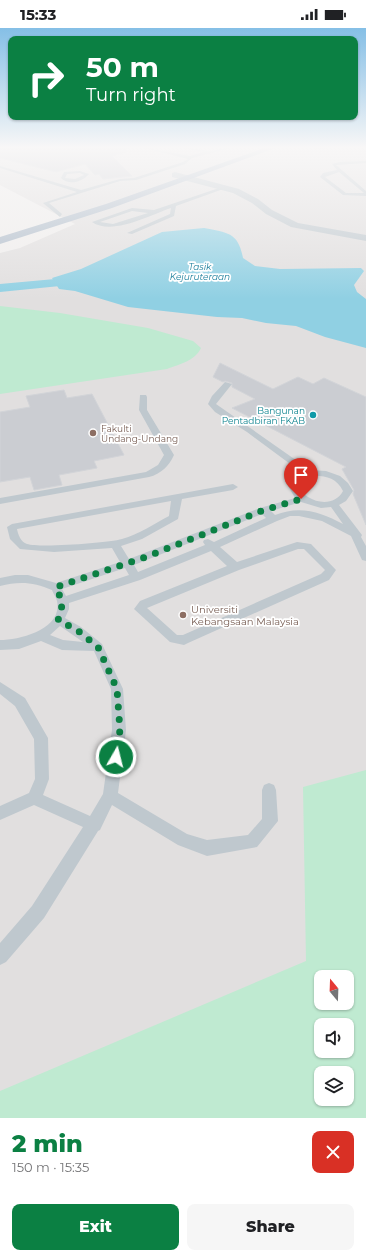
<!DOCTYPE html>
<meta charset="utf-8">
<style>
body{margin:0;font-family:Montserrat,sans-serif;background:#f6f6f6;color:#202124;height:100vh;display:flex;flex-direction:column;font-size:15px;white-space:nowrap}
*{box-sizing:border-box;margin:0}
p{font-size:13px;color:#757577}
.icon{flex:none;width:22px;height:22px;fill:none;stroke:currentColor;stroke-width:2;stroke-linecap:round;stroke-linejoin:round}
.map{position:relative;height:1090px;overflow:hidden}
.drawer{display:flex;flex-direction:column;background:#fff;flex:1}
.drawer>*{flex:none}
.banner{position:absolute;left:8px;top:8px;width:350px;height:84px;border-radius:8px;box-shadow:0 1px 3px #0004;background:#0b8043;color:#fff;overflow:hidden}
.needle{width:26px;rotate:341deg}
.controls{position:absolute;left:314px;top:942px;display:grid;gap:8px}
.controls a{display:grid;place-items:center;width:40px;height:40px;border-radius:8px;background:#fff;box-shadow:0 1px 3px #0004;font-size:20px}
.pin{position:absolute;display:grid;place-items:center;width:34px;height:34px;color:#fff;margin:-41px -17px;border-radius:50% 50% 50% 0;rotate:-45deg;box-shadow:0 0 4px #0007}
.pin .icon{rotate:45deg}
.me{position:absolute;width:44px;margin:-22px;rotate:8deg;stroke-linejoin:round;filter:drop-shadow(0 0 3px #0008)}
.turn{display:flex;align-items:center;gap:14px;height:84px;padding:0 12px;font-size:18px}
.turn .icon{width:52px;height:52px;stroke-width:2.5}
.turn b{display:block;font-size:28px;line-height:34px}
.round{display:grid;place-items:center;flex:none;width:42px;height:42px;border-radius:8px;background:#f6f6f6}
.headline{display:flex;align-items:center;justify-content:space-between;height:68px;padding:0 12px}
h1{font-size:24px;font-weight:800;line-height:30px;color:#0b8043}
.button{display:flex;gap:8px;margin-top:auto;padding:8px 12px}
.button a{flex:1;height:46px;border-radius:8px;background:#0b8043;color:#fff;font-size:16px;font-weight:800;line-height:46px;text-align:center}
.button a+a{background:#f6f6f6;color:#202124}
.status{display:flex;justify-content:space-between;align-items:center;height:28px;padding:0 20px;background:#fff;direction:ltr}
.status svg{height:11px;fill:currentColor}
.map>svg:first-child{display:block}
</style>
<div class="status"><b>15:33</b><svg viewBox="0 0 49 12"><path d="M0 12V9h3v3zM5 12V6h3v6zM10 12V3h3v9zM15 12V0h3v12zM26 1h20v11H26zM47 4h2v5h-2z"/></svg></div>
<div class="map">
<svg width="366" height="1090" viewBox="0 0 366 1090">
<rect width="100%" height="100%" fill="#f0eeed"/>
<path fill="#e1dfdf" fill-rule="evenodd" d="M0,119H366V1090H0V225L20,220L75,196L0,157ZM321,949H347V975H321ZM321,997H347V1023H321ZM321,1045H347V1071H321Z"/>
<g fill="#bfead1" fill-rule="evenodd">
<path d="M0,278L60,285L148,300L193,313L201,320C195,333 180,336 167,341L0,366Z"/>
<path d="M366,742V1090H0V1063L306,933L303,759ZM321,949H347V975H321ZM321,997H347V1023H321ZM321,1045H347V1071H321Z"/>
</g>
<path fill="#90d0e3" d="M204,200C228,205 238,204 243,230L255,238L280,241L361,240L364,243L354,257L357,264L366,271V320L325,309L296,298L266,295L242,290L217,289L128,279L75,263L59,261L52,250L81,241L162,204Z"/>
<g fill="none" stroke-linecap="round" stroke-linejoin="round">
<path fill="#90d0e3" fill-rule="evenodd" d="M55,251L61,255L60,258L0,264V256Z"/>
</g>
<g fill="#cbcdd2" stroke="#d2d4d8">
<path d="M0,119H126L127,124L112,128L132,148L103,151L99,146L95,147L85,136L56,144L0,130Z"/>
<path d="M220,335L273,361L298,349L313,356L324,350L366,369V497L353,466L354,462L342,441L346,439L232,380L255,371L232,359V355L225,353L223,354L213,349Z"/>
<path d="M64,362L67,370L92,366L124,427L94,433L97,440L59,447L62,457L34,462L30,449L0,454V384L30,379L26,368Z"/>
</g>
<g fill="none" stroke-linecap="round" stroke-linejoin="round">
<g fill="#bfc8ce" fill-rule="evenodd">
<path d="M141,119L190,128L203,124L178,119L211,123L234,119L192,130L185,136L136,152L120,153L49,175L62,186L60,189L43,175L77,164L0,140V138L81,162L120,151L134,150L183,134L188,131Z"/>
<path d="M310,119H340L318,121Z"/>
<path d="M366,133V135L336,137L366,163V168L343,167L320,149L323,145L337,142L332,136L340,134ZM339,144L364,165H346L325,149Z"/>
<path d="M80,143L89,146C82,154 69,158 61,150L64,144ZM80,145L84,147L75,151L65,150L67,146Z"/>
<path d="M222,159L226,160L176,178L174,188L132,206L127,205L170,186L171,180C150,187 112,208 92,194L132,180L154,182ZM132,183L148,185L113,196L100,194Z"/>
<path d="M225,354L232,356L216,376L310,442L326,443L340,448L348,455L353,463L346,473L339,477L362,507L361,509L366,518V533L362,532L351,508L322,493L299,488H290L277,493L220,519L237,534L297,514L311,516L336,542L329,552L188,615L184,617L170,614L134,581L140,573L227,538L211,523L140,552L69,575V581L65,590L81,599L102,616L123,661L126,702L118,765L187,806L207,812L248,807L262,791V762L264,757L269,755L274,757L276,762L278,793L257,819L207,828L178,817L112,777L100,802L98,803L44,890L6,934L0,937V915L32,878L83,799L34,777L0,792V778L29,765L35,751L34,711L15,678L0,666V654L25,670L48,710L49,751L43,767L90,788L103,766L112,702L111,661L94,623L62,622L41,613L19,621L0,622V612C20,612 63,601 57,573C56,569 53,565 52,562C34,554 19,553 0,558V550L15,547H28L56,555L120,534L112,520L54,524L20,521L10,511L7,499L12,496L233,456L238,459L233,462L182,471L178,491L142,511L121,518L129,531L260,480L295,470L287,456L295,447L301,444L247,404L215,384L208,376L212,368ZM309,448C324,447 336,449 343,463C333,482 304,474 297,456L301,451ZM171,473L169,488C154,496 139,506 122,511C108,515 40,520 27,516C21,514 18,507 17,501ZM301,474L321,480L331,479L343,496C321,484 300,477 275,487L271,483ZM262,486L266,490L214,514L208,511L204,512L203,514L205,517L138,544L134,537ZM298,521H304L325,542L321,546L183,607H177L147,580L239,542ZM125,540L129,547L66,568L62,561ZM60,598L83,614L63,612L50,607Z"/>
<path d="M140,367H146L147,369V382L174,427C169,438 161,446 149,449L0,476V470L146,444L158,437L164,427L139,382Z"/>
</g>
<path fill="#bfc8ce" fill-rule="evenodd" d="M175,144L239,161L258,171L272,182L298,195L366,207V213L291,199L266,186L252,175L233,165L172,149V145Z"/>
<path fill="#afbcca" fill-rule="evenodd" d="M267,119H278L112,180L0,216V209L106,176Z"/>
</g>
<linearGradient id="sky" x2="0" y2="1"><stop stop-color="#85bfe6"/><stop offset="0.44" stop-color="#f8f7f7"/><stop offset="1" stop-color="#f8f7f7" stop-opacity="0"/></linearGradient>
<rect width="366" height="271" fill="url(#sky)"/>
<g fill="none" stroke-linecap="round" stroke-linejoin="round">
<path stroke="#0b8043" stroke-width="7" stroke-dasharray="0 12.6" d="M116,729L120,702L117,661L98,619L77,602L58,592C64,579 62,572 56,559L146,529L264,482L301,471"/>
</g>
<circle fill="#0f9aa8" stroke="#fff" stroke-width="1.5" cx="313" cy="387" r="4"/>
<g fill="#8d6e63" stroke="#fff" stroke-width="1.5">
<circle cx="93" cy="405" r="4"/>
<circle cx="183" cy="587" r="4"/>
</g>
<g text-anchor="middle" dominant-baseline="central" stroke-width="3.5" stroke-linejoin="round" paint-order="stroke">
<g font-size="9" font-style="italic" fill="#197d9a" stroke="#fff">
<text x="200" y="238">Tasik<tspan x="200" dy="10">Kejuruteraan</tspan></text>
</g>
<g font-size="9" fill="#0d838f" stroke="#fff" text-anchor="end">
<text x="305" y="382">Bangunan<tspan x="305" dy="10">Pentadbiran FKAB</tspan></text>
</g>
<g font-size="9" fill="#785e54" stroke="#fff" text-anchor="start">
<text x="101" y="400">Fakulti<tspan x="101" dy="10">Undang-Undang</tspan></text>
</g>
<g font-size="10" fill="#785e54" stroke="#fff" text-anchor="start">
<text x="191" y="581">Universiti<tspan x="191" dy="12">Kebangsaan Malaysia</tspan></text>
</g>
</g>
</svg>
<div class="controls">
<a><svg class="needle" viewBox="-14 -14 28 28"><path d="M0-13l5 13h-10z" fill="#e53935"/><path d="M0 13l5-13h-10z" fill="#757577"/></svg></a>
<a><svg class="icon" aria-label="sound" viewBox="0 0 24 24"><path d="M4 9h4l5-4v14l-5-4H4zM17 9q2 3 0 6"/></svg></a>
<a><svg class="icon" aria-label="layers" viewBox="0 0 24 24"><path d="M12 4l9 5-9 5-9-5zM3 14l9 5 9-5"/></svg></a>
</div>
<div class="pin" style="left:301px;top:471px;background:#d93025"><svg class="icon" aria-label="arrive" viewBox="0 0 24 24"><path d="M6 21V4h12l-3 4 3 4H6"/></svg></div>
<svg class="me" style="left:116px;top:729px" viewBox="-20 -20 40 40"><circle r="17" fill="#0b8043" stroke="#fff" stroke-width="3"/><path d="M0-11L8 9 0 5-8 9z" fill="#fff"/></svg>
<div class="banner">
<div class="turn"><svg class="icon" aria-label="right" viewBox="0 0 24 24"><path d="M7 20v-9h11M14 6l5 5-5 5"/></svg><div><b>50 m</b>Turn right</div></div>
</div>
</div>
<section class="drawer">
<div class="headline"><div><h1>2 min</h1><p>150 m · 15:35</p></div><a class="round" style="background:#d93025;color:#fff"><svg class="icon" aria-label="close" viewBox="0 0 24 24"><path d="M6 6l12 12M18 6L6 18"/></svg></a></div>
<div class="button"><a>Exit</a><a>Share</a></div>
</section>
